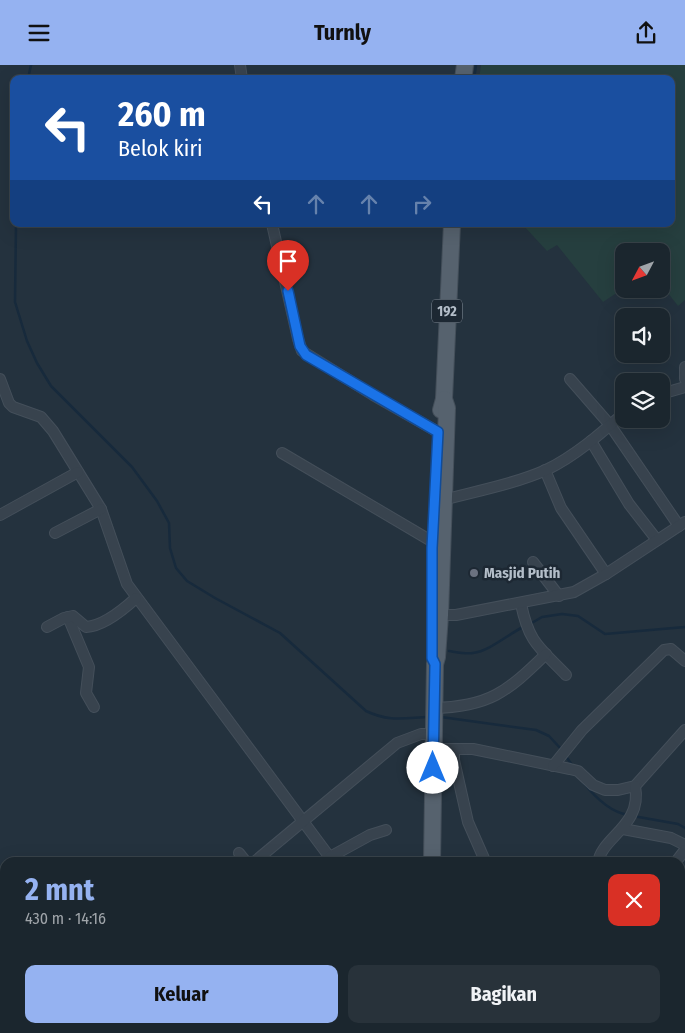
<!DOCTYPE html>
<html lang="id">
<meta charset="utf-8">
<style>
body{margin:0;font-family:"Fira Sans Condensed",sans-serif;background:#28323a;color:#f1f3f6;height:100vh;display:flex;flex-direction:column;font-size:19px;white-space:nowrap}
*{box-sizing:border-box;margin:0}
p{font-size:16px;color:#a0a5aa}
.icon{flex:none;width:28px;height:28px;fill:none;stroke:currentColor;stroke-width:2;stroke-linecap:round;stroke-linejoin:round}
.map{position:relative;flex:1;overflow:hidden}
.details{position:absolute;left:0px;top:792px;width:685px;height:176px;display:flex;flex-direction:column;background:#1b262e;border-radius:15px 15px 0 0;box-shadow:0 5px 20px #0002,0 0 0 1px #39434a}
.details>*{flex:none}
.top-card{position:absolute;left:10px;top:10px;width:665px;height:152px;border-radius:10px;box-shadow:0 5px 20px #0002,0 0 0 1px #39434a;background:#1a4fa0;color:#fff;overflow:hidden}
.needle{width:32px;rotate:229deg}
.controls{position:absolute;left:615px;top:178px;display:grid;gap:10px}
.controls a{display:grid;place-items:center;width:55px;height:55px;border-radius:10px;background:#1b262e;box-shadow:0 5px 20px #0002,0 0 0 1px #39434a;font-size:25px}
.pin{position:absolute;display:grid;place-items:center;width:42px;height:42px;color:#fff;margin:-51px -21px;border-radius:50% 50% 50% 0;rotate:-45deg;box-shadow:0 0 5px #0007}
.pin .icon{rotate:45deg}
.me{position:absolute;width:55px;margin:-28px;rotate:0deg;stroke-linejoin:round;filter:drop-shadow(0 0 4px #0008)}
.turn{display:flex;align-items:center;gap:18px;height:105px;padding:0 25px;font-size:22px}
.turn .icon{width:65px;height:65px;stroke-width:2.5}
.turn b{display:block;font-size:35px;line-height:42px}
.lanes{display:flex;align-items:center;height:48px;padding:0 25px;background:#0003;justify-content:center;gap:25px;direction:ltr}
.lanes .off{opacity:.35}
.round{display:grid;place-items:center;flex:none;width:52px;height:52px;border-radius:10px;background:#28323a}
.summary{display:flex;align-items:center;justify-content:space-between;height:85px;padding:0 25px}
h1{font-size:30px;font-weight:700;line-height:38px;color:#95b2f1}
.primary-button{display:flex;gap:10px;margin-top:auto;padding:10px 25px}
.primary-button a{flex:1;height:58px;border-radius:10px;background:#95b2f1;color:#111;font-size:20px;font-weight:700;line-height:58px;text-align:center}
.primary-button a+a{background:#28323a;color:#f1f3f6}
header{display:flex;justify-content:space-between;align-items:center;height:65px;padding:0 25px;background:#95b2f1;color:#111;font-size:22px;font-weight:700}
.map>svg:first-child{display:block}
</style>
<header><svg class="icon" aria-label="menu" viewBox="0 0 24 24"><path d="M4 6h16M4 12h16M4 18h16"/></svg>Turnly<svg class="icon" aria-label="share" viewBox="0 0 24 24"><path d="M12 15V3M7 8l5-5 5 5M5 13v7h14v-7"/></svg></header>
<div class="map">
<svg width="685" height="968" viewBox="0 0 685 968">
<rect width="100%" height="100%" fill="#24323e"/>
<path fill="#263f3f" d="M481,0H685V235L678,241L661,219V186H624V223L603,237L557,180L547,186L522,159H671V14H479Z"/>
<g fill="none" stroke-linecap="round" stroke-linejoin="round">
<g stroke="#172a3c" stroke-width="2.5">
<path d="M28,14L31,0"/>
<path d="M474,14L476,0"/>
<path d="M14,78V107"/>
<path d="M16,159L15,237L27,276L37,298L51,321L132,402L157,436L169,458L170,483L176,503L187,516L215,533L280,568L366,646C389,657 404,653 428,652"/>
<path d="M530,559L542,552L562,549L578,551L605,569L685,562"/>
<path d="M449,586C456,587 465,589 473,588C490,586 508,569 525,561"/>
<path d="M441,652L536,665L549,671L562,685"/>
<path d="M565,690L572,700"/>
<path d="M583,717C594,731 610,747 628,750"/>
<path d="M633,751L678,759L685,763"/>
</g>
<path stroke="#3a4753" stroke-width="10" stroke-dasharray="10 5" stroke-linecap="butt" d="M389,968L401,964"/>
<g stroke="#444f5a" stroke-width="12">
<g id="street">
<path d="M240,0L242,14"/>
<path d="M272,159L298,274L302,286L373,330L438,367"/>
<path d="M685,302V314"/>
<path d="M0,314L9,338L13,342L41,352L53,366L101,444L127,519L334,798"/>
<path d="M570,314L610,360L679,461"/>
<path d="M661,329L685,322"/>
<path d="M591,376L629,439L657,475"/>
<path d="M282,388L433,477"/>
<path d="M545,405L561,443L606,509"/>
<path d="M443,435C477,426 514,419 546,405C575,391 600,369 624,348"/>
<path d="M0,450L78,407"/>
<path d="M55,468L101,444"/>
<path d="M533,497L559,531"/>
<path d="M521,539C529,578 539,582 566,610"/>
<path d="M440,550H456L574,527L606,509L685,457"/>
<path d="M68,552L89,602L86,628L94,642"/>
<path d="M47,562L64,553L73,551L86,562C103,561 124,544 136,533"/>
<path d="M433,643C489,642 507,627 546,589"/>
<path d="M433,684H473L570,704L578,706L593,720L605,725H618L635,721L685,665"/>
<path d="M454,685V695L468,757L486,798"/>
<path d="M553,701L582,665L664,585L671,584L685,596"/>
<path d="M623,764L671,773L685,780"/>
<path d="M239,788L247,798"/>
<path d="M330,792L370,770L386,765"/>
<path d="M253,798L397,678L421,669H432"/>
<path d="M598,798C601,772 643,761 635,721"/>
<path d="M675,798L685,785"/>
<path d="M680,842L685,837"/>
<path d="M680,869L685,864"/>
<path d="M680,894L685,899"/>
<path d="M680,912L685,907"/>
<path d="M680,961L685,957"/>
<path d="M568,964L570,968"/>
<path d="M99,968L106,964"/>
<path d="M582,968L586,964"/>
<path d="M629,968L633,964"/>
</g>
</g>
<g stroke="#444f5a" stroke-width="18">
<g id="primary">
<path d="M463,14L465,0"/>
<path d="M441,345L444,334L452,159"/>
<path d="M432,798L435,599L437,592L440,550L447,343L444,334"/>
<path d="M436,968V964"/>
</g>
</g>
<use href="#street" stroke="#38434e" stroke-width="10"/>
<use href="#primary" stroke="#56626e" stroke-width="16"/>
</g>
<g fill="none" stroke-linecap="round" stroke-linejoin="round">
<g stroke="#114b97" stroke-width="12">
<path id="route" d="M288,226L300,281L306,290L438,367L432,483V593L435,599L433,703"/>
</g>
<use href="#route" stroke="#1a73e8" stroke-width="9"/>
</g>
<circle fill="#6b7280" stroke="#1d2833" stroke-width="2" cx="474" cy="508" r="5"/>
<g text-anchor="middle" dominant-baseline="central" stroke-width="5" stroke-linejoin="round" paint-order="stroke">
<rect fill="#1d2833" stroke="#87919c" stroke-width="1" x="432" y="234.5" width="30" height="23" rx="4"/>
<g font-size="14" font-weight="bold" fill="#b4bec9">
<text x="447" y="246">192</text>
</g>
<g font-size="15" font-weight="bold" fill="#b4bec9" stroke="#1d2833" text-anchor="start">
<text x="484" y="508">Masjid Putih</text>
</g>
</g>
</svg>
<div class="controls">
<a><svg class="needle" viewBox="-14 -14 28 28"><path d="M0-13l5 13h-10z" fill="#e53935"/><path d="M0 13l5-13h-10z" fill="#a0a5aa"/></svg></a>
<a><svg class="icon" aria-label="sound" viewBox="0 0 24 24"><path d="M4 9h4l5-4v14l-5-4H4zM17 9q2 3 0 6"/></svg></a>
<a><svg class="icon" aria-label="layers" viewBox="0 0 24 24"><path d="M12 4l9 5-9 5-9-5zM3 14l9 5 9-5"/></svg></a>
</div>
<div class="pin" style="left:288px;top:226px;background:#d93025"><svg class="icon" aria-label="arrive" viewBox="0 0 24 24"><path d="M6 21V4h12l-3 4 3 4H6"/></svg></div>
<svg class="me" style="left:433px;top:703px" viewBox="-20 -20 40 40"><circle r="19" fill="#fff"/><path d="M0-13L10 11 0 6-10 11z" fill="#1a73e8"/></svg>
<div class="top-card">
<div class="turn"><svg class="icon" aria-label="left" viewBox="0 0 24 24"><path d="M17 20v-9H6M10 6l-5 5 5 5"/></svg><div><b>260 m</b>Belok kiri</div></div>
<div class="lanes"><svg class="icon" aria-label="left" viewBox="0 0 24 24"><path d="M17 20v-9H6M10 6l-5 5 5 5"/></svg><svg class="icon off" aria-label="ahead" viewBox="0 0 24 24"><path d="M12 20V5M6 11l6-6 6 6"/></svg><svg class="icon off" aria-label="ahead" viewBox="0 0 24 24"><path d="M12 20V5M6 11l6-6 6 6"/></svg><svg class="icon off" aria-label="right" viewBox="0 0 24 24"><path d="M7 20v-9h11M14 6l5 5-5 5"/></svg></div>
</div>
<section class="details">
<div class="summary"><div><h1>2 mnt</h1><p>430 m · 14:16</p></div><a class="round" style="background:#d93025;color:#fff"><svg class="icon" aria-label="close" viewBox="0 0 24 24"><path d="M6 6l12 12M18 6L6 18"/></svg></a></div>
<div class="primary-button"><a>Keluar</a><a>Bagikan</a></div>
</section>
</div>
